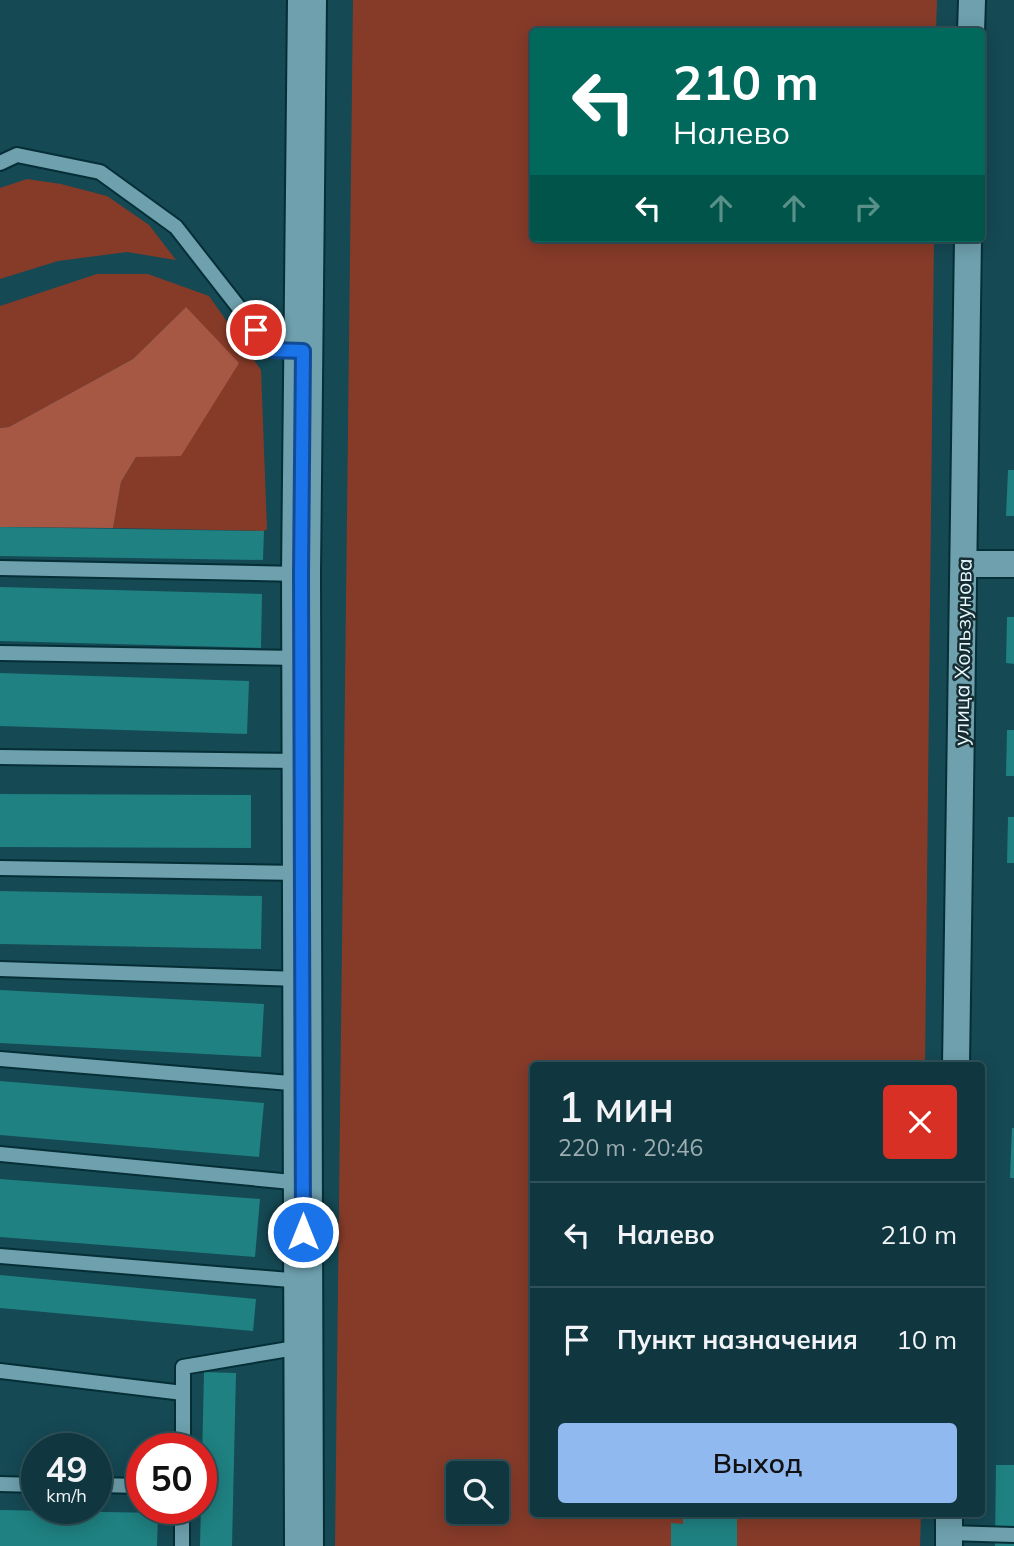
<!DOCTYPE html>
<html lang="ru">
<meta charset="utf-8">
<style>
body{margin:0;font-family:Mulish,sans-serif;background:#193f46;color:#f1f3f6;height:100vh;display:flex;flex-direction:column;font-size:26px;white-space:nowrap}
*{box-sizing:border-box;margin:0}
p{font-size:23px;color:#9cacb0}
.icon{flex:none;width:38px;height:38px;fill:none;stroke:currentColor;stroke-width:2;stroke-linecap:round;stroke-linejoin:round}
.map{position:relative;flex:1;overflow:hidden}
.sheet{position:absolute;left:530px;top:1062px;width:455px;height:455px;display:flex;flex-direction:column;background:#10373f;border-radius:7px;box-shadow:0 4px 18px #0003,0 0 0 2px #305159}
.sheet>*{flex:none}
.top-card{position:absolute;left:530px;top:28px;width:455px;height:214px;border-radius:7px;box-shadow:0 4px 18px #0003,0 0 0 2px #305159;background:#00695c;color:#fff;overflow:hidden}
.controls{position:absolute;left:446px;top:1461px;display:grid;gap:14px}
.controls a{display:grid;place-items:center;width:63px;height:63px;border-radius:7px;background:#10373f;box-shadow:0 4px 18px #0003,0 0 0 2px #305159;font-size:35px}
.speed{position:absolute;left:21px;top:1433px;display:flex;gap:14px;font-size:35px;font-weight:700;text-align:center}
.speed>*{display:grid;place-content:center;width:91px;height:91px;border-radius:50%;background:#10373f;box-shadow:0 4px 18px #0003,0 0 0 2px #305159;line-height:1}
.speed small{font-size:18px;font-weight:400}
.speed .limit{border:10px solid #d22;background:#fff;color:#111}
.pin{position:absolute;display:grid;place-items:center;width:60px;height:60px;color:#fff;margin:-30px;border:4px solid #fff;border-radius:50%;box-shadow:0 2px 7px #0007}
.me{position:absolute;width:77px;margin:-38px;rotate:0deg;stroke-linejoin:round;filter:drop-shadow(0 0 5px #0008)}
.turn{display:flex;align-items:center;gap:24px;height:147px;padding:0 28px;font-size:32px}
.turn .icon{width:91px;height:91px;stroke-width:2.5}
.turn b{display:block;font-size:49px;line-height:60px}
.lanes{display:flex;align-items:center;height:66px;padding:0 28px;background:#0003;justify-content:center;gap:35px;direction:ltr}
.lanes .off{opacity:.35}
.round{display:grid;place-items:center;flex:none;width:74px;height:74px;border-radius:7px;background:#193f46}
.headline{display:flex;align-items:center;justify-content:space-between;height:119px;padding:0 28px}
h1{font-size:42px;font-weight:600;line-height:52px}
.action{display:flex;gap:14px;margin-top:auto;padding:14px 28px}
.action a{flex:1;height:80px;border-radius:7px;background:#90b9f0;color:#111;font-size:28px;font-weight:600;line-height:80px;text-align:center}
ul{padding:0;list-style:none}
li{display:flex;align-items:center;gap:21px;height:105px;padding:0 28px;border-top:2px solid #305159}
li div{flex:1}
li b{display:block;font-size:26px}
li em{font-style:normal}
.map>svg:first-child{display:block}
</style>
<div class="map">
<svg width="1014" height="1546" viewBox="0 0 1014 1546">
<rect width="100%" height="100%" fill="#154954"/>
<g fill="#863b29" fill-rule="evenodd">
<path d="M353,0H937L936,31L534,32V238H934L925,1066H534V1514H921L920,1546H335ZM458,1474H497V1512H458Z"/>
<path d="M27,179L61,184L107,196L149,225L176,260L127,252L58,261L0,279V188Z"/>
<path d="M97,274H148L209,296L261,370L267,529L264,531L113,528L121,482L136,457L186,307L133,359L9,427L0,428V306Z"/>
</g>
<path fill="#a75845" d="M186,307L239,363L181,456L136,457L121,482L113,528L0,527V428L9,427L133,359Z"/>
<g fill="#1f8181">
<path d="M1008,470H1014V516H1006Z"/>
<path d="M0,527L264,531L263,560L0,556Z"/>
<path d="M0,587L262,594L261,648L0,641Z"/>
<path d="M1007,617H1014V664L1006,663Z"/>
<path d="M0,673L249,681L247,734L0,726Z"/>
<path d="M1007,730H1014V776H1006Z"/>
<path d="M0,794L251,795V848L0,847Z"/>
<path d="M1008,817H1014V863H1007Z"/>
<path d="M0,891L262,896L261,949L0,944Z"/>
<path d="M0,990L264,1004L261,1057L0,1043Z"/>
<path d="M0,1081L264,1103L259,1157L0,1135Z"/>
<path d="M1012,1128H1014V1178H1010Z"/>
<path d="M0,1179L260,1199L255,1257L0,1237Z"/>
<path d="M0,1275L256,1299L253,1331L0,1308Z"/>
<path d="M204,1372L236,1373L232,1546H200Z"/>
<path d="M996,1465H1014V1546H995Z"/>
<path d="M0,1510L158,1513L157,1546H0Z"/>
<path d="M683,1514H737V1546H671V1523L683,1524Z"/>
</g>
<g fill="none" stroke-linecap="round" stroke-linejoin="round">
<g stroke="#052e36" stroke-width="18">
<g id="service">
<path d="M0,163L17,155L100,172L176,227L272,350H303"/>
<path d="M0,568L300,574"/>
<path d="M0,653L300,658"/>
<path d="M0,757L300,761"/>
<path d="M0,868L300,873"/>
<path d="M0,969L299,979"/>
<path d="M0,1059L302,1084"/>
<path d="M0,1154L302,1183"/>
<path d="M0,1256L302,1281"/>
<path d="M0,1371L183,1393"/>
<path d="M183,1449V1367L301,1347"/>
<path d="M0,1484L37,1485"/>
<path d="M96,1485L142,1486"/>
<path d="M949,1533L1014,1535"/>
<path d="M182,1546V1508"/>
</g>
</g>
<g stroke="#052e36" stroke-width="30">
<g id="minor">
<path d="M971,32L972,0"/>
<path d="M964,564H1014"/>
<path d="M956,1066L968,238"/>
<path d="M949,1546V1514"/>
</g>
</g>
<g stroke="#052e36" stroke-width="42">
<path id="secondary" d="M304,1546L301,574L307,0"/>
</g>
<use href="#service" stroke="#6ea0ad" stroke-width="14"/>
<use href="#minor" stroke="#6ea0ad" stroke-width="26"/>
<use href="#secondary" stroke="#6ea0ad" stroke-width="38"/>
</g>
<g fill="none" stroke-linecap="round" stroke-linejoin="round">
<g stroke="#114b97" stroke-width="18">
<path id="route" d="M256,330L272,350L303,351L301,574L303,1232"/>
</g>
<use href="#route" stroke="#1a73e8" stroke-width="12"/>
</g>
<g text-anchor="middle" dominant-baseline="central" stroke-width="5" stroke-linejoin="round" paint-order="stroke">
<g font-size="21" fill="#e4f8fe" stroke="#172c31">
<text transform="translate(962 652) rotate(-89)">улица Хользунова</text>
</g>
</g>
</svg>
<div class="controls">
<a><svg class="icon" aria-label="search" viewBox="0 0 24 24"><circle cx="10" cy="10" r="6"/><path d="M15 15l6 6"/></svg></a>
</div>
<div class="speed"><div>49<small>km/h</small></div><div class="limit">50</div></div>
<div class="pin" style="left:256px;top:330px;background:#d93025"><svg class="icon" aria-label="arrive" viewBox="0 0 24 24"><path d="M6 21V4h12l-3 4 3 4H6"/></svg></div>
<svg class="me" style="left:303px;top:1232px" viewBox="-20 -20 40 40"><circle r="17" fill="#1a73e8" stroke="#fff" stroke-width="3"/><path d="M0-11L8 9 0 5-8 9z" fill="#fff"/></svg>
<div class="top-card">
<div class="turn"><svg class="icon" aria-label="left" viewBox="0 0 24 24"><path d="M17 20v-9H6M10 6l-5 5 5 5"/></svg><div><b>210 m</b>Налево</div></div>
<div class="lanes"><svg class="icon" aria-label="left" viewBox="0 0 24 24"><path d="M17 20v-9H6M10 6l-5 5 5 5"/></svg><svg class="icon off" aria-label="ahead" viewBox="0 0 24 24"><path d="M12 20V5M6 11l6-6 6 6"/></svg><svg class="icon off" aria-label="ahead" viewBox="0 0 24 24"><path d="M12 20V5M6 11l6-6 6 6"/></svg><svg class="icon off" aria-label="right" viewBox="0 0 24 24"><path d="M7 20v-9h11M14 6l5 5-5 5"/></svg></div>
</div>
<section class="sheet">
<div class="headline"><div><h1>1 мин</h1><p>220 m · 20:46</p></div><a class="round" style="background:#d93025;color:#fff"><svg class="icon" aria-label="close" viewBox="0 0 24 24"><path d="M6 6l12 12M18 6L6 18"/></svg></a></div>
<ul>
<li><svg class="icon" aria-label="left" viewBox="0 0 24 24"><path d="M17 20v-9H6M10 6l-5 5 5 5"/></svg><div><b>Налево</b></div><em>210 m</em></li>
<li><svg class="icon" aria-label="arrive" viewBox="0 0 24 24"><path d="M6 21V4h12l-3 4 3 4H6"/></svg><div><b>Пункт назначения</b></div><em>10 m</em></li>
</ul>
<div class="action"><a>Выход</a></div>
</section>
</div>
